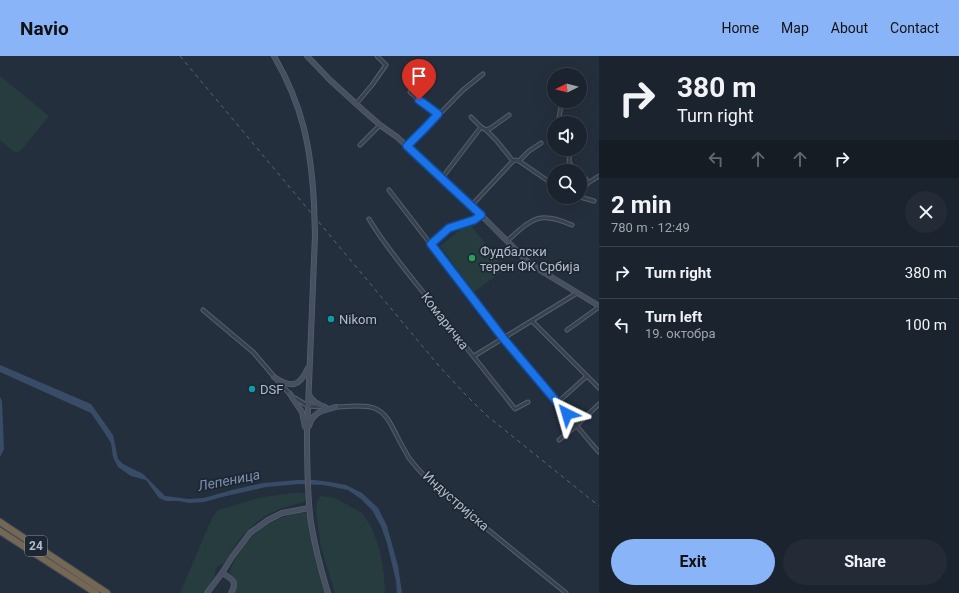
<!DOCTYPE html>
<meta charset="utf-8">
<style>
body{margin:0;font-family:Roboto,sans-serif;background:#242b36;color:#f1f3f6;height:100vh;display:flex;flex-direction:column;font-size:15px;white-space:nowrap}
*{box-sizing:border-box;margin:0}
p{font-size:13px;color:#a0a4aa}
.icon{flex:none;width:22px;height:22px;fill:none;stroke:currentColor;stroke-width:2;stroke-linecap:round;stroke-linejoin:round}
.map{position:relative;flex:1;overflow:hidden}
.drawer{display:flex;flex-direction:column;background:#1b232e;width:360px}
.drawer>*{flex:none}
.banner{background:#1b232e;color:#f1f3f6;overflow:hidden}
.needle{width:26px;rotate:264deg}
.fabs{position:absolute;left:547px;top:12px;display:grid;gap:8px}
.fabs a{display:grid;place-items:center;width:40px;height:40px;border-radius:50%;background:#1b232e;box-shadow:0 4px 16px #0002,0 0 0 1px #39404a;font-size:20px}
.pin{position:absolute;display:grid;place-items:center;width:34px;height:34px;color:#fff;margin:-41px -17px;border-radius:50% 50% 50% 0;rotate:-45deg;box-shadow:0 0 4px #0007}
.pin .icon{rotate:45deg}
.me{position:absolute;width:44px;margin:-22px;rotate:320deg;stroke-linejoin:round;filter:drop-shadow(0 0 3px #0008)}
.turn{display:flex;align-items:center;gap:14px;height:84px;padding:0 12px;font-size:18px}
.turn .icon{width:52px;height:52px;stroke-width:2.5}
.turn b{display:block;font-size:28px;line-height:34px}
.lanes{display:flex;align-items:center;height:38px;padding:0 12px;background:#0003;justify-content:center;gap:20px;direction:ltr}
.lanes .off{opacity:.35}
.round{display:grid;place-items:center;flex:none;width:42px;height:42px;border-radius:21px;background:#242b36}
.head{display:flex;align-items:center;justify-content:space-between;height:68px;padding:0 12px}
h1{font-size:24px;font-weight:700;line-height:30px}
.primary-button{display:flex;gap:8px;margin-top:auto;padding:8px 12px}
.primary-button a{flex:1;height:46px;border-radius:24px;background:#8ab4f8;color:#111;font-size:16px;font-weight:700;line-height:46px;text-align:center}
.primary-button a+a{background:#242b36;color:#f1f3f6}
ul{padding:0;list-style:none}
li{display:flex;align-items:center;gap:12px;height:52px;padding:0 12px;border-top:1px solid #39404a}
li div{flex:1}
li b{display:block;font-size:15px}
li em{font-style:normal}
header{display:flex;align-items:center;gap:24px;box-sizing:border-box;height:56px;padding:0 20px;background:#8ab4f8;color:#111}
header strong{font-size:19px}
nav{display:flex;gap:22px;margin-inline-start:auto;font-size:14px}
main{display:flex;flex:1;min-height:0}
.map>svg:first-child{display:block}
</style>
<header>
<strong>Navio</strong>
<nav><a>Home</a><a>Map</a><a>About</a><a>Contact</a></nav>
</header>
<main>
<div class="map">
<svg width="599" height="537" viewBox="0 0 599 537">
<rect width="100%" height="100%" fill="#242f3e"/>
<g fill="#263c3f">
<path d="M0,20L49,60L21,94L18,96L13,95L0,84Z"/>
<path d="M469,167L505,213L474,236L440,190Z"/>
<path d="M293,437H302L305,438L306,442L304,446L279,453L265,460L252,470L238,485L224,507L218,510L215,515V520L204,537H180L212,462L218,454L255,443L270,440Z"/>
<path d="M320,440L335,442L362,457L372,472L380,496L384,519L385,537H335L321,491L316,455L317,446Z"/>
<path d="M303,456L307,458L308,460C312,487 318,512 326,537H232L234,523L230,519C230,511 234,506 238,499C254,473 274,461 303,456Z"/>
</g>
<g fill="#394c67">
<path d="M0,309L91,348L113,379L118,403L123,408L143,418L165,440L188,443L204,442L232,434L263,427L298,424H314L330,426L346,429L362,437L378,452L387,470L398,510L402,537H397L396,525L387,487L381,470L372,454L361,443L348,434L324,429L299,428L266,431L222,441L204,446L189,447L179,445H166L159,442L146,424L131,420L118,411L113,401L111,387L104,376L91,357L0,316Z"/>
<path d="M0,341L2,345L4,393L0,401Z"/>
</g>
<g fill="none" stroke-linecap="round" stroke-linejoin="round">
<g stroke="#565f6c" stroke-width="5">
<g id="street">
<path d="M410,36L419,44L438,58"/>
<path d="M356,48L372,29L386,9L377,0"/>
<path d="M471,61L481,71"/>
<path d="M558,67L562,45"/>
<path d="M486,74L496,84L513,105"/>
<path d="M360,89L380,69"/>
<path d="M407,90L427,71L463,34L483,18"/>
<path d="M570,93L569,106L575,115"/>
<path d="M519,105L554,129"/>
<path d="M580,119L586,123L588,127L585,130L580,132"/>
<path d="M442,122L481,71L486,74L491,72L509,59"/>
<path d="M588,127L599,120"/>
<path d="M389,134L503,282L591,387L599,396"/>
<path d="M580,141L594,145"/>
<path d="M471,150L513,105L516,104L519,105L529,95L541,87"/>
<path d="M369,163C385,190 407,216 427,241C456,279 486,316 515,353L528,346"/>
<path d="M507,185C532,163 538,154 572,169"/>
<path d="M431,188L449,172L474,164L481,159"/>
<path d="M203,254L253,296L283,331L290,338"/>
<path d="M532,265L599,332"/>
<path d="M567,274L599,251"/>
<path d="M474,300L577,237"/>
<path d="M295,342L308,350L323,351"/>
<path d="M557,347L587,320"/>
<path d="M334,351C347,351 362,348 374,352C387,357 391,369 397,380C401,388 405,395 409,402C419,415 431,427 444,438L566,537"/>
<path d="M559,384L576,370L599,348"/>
</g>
</g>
<g stroke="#565f6c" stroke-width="6">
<g id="secondary">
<path d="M274,0C303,50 311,92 314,148"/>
<path d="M307,0L330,24L364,55L380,69L397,81L442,122L481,159L530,208L599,250"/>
<path d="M315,179L307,377C307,407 307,438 311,467C315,491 321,514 328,537"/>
<path d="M274,321C291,332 299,332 308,312"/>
<path d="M290,338L302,356L305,371"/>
<path d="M309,339C313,346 318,348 325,351"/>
<path d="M309,370C313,355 323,355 336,351"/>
<path d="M222,517C232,523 238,525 231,537"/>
<path d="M207,537L222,517L232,501L250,477L268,464L282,457L309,452"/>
</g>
</g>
<g stroke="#434c59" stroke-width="8">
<g id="highway">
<path d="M0,466L107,537"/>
<path d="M0,475L96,537"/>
</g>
</g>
<use href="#street" stroke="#38414e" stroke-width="3"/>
<use href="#secondary" stroke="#465061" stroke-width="4.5"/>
<use href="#highway" stroke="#746855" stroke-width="6"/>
<path stroke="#5a6575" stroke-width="1" stroke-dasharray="4 4" stroke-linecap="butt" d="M180,0L439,310L465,338L486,359L599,450"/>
<g stroke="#565f6c" stroke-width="6" stroke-linecap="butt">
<path id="secondary-bridge" d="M314,148L315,179"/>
</g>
<use href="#secondary-bridge" stroke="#465061" stroke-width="4.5"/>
</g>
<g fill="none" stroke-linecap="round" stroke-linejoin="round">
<g stroke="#114b97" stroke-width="10">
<path id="route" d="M419,44L438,58L426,71L407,90L481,159L474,164L449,172L431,188L503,282L567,358"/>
</g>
<use href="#route" stroke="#1a73e8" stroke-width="7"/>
</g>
<circle fill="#2e9e5b" stroke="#1d2633" stroke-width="1.5" cx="472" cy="202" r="4"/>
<g fill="#0f9aa8" stroke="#1d2633" stroke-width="1.5">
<circle cx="331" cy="263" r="4"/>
<circle cx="252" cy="333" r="4"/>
</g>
<g text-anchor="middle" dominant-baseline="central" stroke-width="3.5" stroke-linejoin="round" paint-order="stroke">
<rect fill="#1d2633" stroke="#878f9c" stroke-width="1" x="25" y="480" width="22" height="20" rx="3"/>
<g font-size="12" font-weight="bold" fill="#b4bcc9">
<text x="36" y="490">24</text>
</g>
<g font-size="13" fill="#b4bcc9" stroke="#1d2633" text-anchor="start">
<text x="480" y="195">Фудбалски<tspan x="480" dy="15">терен ФК Србија</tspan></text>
<text x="339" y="263">Nikom</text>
<text x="260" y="333">DSF</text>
</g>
<g font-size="13" fill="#b4bcc9" stroke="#1d2633">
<text transform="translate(445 265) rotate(52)">Комаричка</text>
<text transform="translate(456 445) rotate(41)">Индустријска</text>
</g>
<g font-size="14" font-style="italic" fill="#7c92b1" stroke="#1d2633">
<text transform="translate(229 424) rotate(-11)">Лепеница</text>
</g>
</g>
</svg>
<div class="fabs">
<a><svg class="needle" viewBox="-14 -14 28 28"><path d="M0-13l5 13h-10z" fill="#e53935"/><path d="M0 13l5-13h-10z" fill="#a0a4aa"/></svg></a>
<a><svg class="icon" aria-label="sound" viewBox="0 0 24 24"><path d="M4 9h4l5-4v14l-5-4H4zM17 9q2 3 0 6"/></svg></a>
<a><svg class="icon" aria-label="search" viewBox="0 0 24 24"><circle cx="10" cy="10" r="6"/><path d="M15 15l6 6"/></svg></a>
</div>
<div class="pin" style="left:419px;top:44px;background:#d93025"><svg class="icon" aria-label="arrive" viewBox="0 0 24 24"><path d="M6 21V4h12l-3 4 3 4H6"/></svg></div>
<svg class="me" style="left:567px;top:358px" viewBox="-20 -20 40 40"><path d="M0-17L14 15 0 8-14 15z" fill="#1a73e8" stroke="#fff" stroke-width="4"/></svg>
</div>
<section class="drawer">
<div class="banner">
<div class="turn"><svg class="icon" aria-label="right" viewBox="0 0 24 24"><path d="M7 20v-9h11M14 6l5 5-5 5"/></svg><div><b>380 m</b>Turn right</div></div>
<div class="lanes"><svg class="icon off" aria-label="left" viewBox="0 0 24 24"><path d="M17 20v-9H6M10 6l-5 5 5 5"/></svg><svg class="icon off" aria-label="ahead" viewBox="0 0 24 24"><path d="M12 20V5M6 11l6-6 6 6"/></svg><svg class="icon off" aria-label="ahead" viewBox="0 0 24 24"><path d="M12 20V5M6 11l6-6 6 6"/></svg><svg class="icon" aria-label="right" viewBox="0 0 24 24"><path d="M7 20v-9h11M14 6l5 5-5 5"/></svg></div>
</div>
<div class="head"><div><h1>2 min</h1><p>780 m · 12:49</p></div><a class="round"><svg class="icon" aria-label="close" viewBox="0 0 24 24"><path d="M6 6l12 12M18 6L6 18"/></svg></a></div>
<ul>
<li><svg class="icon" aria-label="right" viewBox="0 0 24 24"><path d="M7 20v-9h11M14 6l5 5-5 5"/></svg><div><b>Turn right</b></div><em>380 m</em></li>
<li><svg class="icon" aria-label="left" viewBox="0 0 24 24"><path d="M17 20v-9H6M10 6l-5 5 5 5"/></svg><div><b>Turn left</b><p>19. октобра</p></div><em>100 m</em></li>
</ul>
<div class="primary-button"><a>Exit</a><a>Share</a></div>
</section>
</main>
